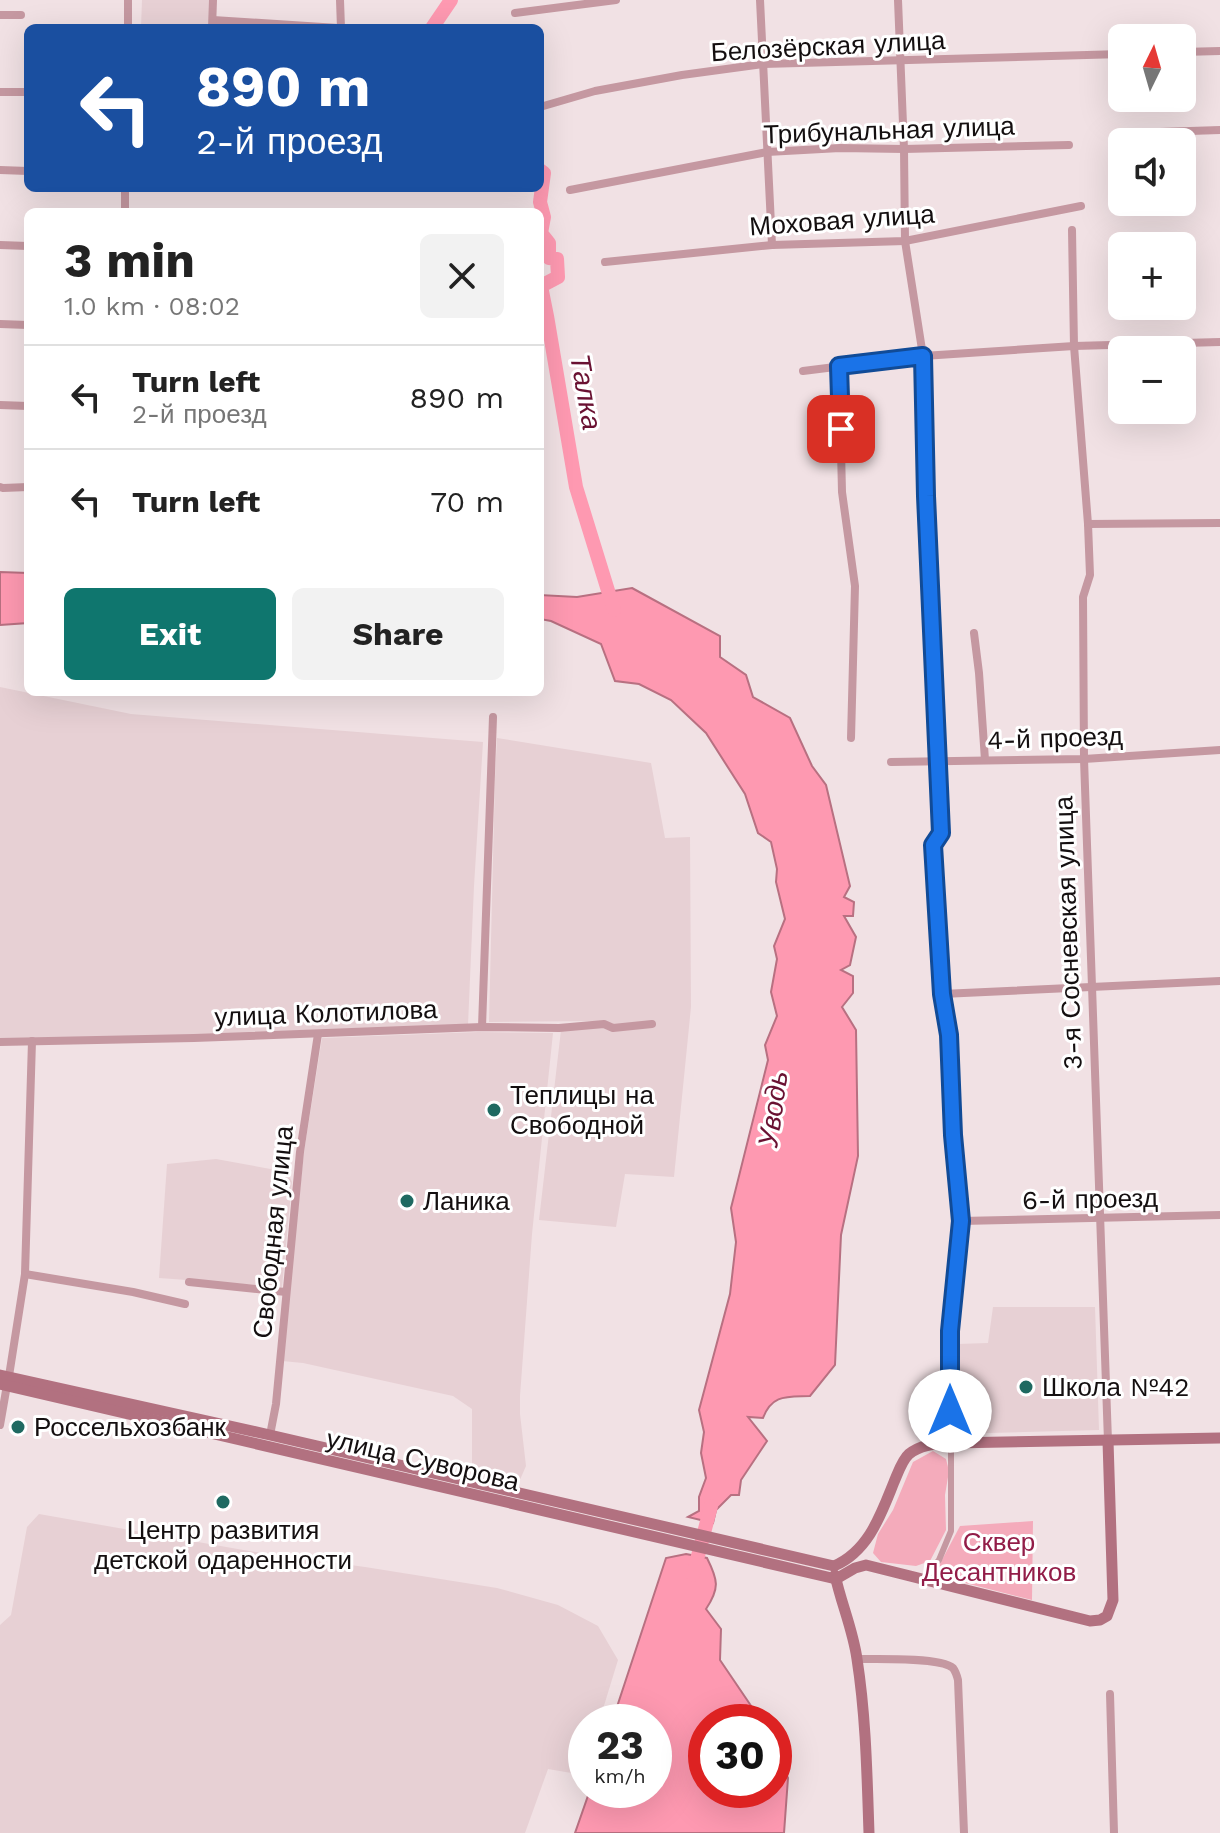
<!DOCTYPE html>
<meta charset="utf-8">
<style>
body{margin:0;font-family:"Work Sans",sans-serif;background:#f2f2f2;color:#222;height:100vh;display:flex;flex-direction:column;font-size:30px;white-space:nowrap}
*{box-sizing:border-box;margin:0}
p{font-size:26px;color:#767676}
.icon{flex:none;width:44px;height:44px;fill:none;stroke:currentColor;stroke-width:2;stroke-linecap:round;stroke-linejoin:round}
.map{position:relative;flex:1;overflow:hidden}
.drawer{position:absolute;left:24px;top:208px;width:520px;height:488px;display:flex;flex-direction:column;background:#fff;border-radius:12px;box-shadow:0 8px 32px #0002}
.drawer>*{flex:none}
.hud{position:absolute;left:24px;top:24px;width:520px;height:168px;border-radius:12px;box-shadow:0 8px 32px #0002;background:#1a4fa0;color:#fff;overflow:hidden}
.needle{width:52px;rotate:5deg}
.buttons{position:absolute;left:1108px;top:24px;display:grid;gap:16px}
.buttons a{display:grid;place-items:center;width:88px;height:88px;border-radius:12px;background:#fff;box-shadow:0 8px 32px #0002;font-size:40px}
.speed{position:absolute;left:568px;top:1704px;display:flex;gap:16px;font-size:40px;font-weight:700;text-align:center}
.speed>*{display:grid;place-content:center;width:104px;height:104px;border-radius:50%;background:#fff;box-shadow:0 8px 32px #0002;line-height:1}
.speed small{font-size:20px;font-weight:400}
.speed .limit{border:12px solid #d22;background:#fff;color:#111}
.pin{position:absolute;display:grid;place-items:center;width:68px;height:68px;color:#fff;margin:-34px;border-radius:16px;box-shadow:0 4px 12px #0006}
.me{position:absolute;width:88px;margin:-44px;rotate:0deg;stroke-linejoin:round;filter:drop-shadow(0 0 6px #0008)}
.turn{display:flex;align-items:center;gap:28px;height:168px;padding:0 40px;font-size:36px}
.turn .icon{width:104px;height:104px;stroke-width:2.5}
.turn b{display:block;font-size:56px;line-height:68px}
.round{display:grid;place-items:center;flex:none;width:84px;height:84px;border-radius:12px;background:#f2f2f2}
.summary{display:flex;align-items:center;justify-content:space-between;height:136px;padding:0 40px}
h1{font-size:48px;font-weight:700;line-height:60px}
.primary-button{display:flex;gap:16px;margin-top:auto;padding:16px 40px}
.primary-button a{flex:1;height:92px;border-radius:12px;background:#0f766e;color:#fff;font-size:32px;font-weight:700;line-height:92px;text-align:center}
.primary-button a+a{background:#f2f2f2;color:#222}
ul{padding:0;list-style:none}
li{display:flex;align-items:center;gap:24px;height:104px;padding:0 40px;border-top:2px solid #e0e0e0}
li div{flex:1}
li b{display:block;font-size:30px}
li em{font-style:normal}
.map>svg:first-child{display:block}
</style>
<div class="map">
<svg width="1220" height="1833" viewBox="0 0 1220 1833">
<rect width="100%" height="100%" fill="#f1e1e4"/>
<g fill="#e7d0d4">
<path d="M142,0H210L209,28H141Z"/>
<path d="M0,687L131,714L483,742L474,886L468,1025L194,1036L0,1040Z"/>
<path d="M497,738L651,763L665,838L690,837L691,1007L674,1177L625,1174L616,1227L539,1220L561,1030L593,1021L489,1022L495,777Z"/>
<path d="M478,1032L553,1033L532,1234L520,1396V1414L526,1466L519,1482L500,1479L472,1470V1409L453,1396L303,1363L282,1361L304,1152L322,1038Z"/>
<path d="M216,1159L287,1172L292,1182L282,1287L159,1278L167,1164Z"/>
<path d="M993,1307H1095L1099,1430L953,1434L957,1344L988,1343Z"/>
<path d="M39,1514L249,1551L365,1567L497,1588L558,1605L598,1626L618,1660L599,1722H586V1767L583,1775L548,1769L525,1833H0V1625L11,1615L27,1527Z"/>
</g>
<g fill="#f4abbb">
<path d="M933,1451L946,1459L949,1471L945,1495L946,1530L930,1561L916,1566L881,1562L873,1553L878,1534L893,1510L913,1462Z"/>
<path d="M1033,1521L1032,1600L934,1575L960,1526Z"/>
</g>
<g fill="#fe99b1" stroke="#b87081" stroke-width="2">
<path d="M0,572L28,573V623L0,625Z"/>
<path d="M632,588L720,636V657L746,675L753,697L790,718L812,766L826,785L850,886L844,897L854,902L853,916H844L856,937L850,965L841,970L853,976V993L842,1007L856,1030L858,1156L841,1235L835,1365L810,1396C787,1397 772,1394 763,1418L748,1417L767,1441L741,1480L739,1495H731L716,1510L713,1523L688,1517L699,1511V1497L706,1478L701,1453L704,1432L699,1410L730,1294L736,1242L731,1208L768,1060L765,1045L777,1016L771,992L777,959L774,946L785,919L776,882L777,869L771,842L758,833L745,794L706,733L671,700L639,684L615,681L601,644L551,621L540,619V595L577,597Z"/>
<path d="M686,1554L707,1558C718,1580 720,1588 706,1609L721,1629L720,1660L762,1722H706V1790H774V1748L788,1778L784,1833H575L590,1790H654V1722H612L666,1558Z"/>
</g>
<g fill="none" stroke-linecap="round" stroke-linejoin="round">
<g stroke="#fe99b1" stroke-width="14">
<path d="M432,28L451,0"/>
<path d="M540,170L544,173L540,202L544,217L541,233L549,243V258L557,259L558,277L541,286L547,316L576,487L614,610"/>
<path d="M693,1575L711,1506"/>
</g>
<path stroke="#c598a1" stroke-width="6" d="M923,1579L939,1560L951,1531V1443"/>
<g stroke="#c598a1" stroke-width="8">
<path d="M340,0L341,28"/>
<path d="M760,0L772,245"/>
<path d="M898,0L904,149L905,241L923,356L926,496L941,833L933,845L942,994L949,1035L953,1135L961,1221L950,1331L951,1443"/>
<path d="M515,13L616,0"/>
<path d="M0,15H21"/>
<path d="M213,20L338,28"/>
<path d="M128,28V0"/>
<path d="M212,28L213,0"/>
<path d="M1182,52L1220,51"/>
<path d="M0,92H28"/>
<path d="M540,107L595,91L682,75L763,64L1122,54"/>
<path d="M1130,133L1220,130"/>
<path d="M0,170L28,171"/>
<path d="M125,188V212"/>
<path d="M570,190L767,152L840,148L904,149L1069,145"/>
<path d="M1072,230L1074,346L1088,524L1090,575L1083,597L1084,759L1108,1441"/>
<path d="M0,245L28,246"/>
<path d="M605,262L772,245L905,241L1081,206"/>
<path d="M0,324L28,325"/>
<path d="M839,366L842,492L855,586L851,738"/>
<path d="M803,371L923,356L1074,346L1220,342"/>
<path d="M0,405L28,406"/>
<path d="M0,487L3,488L28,487"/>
<path d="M1088,524L1220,523"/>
<path d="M974,633L979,673L985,760"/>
<path d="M891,762L1084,759L1220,750"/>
<path d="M942,994L1220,981"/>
<path d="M482,1027L493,717"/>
<path d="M0,1042L194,1038L482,1027L559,1028L604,1024L613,1028L652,1024"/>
<path d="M961,1221L1220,1215"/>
<path d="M25,1274L133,1292L185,1304"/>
<path d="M189,1282L286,1292"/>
<path d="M9,1376L25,1274L32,1041"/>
<path d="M0,1425L7,1385"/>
<path d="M270,1435L276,1404L300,1152L318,1034"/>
<path d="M857,1659C876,1659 941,1657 953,1668C956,1672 957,1676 958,1680L964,1833"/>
<path d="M1110,1694L1114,1833"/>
</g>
<g stroke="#b27180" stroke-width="11">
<path d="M0,1375L270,1435L834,1566"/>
<path d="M0,1384L836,1579"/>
<path d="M834,1566C869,1551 881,1514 894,1482C898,1473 902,1460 909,1454C921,1444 936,1444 951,1443L1220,1438"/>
<path d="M835,1575C841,1603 853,1630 857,1659C866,1717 867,1775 869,1833"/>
<path d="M836,1579L855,1568L866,1565L1090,1621L1100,1620L1107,1616L1113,1600L1108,1441"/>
</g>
</g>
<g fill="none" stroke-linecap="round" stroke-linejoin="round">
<g stroke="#114b97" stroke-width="20">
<path id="route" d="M841,429L839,366L923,356L926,496L941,833L933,845L942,994L949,1035L953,1135L961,1221L950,1331V1411"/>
</g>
<use href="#route" stroke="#1a73e8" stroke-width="14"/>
</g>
<g fill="#1f6961" stroke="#fff" stroke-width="3">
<circle cx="494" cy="1110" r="8"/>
<circle cx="407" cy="1201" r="8"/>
<circle cx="1026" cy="1387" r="8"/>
<circle cx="18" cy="1427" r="8"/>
<circle cx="223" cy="1502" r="8"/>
</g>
<g text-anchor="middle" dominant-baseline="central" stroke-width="6" stroke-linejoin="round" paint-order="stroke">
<g font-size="26" fill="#140f10" stroke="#fff">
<text transform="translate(828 46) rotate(-3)">Белозёрская улица</text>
<text transform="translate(889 130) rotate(-2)">Трибунальная улица</text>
<text transform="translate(842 220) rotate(-4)">Моховая улица</text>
<text transform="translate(1055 738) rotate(-2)">4-й проезд</text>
<text transform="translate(1068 933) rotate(-92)">3-я Сосневская улица</text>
<text transform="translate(326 1013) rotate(-2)">улица Колотилова</text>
<text transform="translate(1090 1199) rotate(-1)">6-й проезд</text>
<text transform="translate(273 1232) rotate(-84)">Свободная улица</text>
<text transform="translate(423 1460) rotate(13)">улица Суворова</text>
</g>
<g font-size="26" fill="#140f10" stroke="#fff" text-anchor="start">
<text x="510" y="1095">Теплицы на<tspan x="510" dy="30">Свободной</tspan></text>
<text x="423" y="1201">Ланика</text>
<text x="1042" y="1387">Школа №42</text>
<text x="34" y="1427">Россельхозбанк</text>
<text x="223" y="1530" text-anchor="middle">Центр развития<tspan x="223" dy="30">детской одаренности</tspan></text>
</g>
<g font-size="26" fill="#921d48" stroke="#fff">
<text x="999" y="1542">Сквер<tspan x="999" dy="30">Десантников</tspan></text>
</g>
<g font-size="28" font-style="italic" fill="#6a1132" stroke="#fff">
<text transform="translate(586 392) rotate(80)">Талка</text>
<text transform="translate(773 1109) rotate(-82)">Уводь</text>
</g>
</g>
</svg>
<div class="buttons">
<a><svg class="needle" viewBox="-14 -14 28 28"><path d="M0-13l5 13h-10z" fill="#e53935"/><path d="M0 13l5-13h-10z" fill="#767676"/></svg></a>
<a><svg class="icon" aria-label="sound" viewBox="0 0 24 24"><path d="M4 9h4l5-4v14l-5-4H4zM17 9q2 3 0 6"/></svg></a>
<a>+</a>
<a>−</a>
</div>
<div class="speed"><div>23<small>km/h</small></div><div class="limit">30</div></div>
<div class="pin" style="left:841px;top:429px;background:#d93025"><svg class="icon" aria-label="arrive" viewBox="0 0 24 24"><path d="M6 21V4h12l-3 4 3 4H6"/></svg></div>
<svg class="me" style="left:950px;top:1411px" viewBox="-20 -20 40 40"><circle r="19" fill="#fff"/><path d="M0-13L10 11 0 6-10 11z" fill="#1a73e8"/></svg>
<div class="hud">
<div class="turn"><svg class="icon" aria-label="left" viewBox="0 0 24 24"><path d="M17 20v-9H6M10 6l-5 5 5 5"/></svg><div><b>890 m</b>2-й проезд</div></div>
</div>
<section class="drawer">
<div class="summary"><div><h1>3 min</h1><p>1.0 km · 08:02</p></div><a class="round"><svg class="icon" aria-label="close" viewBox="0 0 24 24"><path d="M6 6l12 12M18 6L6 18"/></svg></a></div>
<ul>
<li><svg class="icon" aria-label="left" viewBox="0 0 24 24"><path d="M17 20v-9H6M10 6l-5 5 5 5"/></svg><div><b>Turn left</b><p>2-й проезд</p></div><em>890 m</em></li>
<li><svg class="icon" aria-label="left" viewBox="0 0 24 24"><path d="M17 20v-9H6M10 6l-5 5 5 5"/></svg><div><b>Turn left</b></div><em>70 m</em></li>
</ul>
<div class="primary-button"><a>Exit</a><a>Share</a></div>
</section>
</div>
